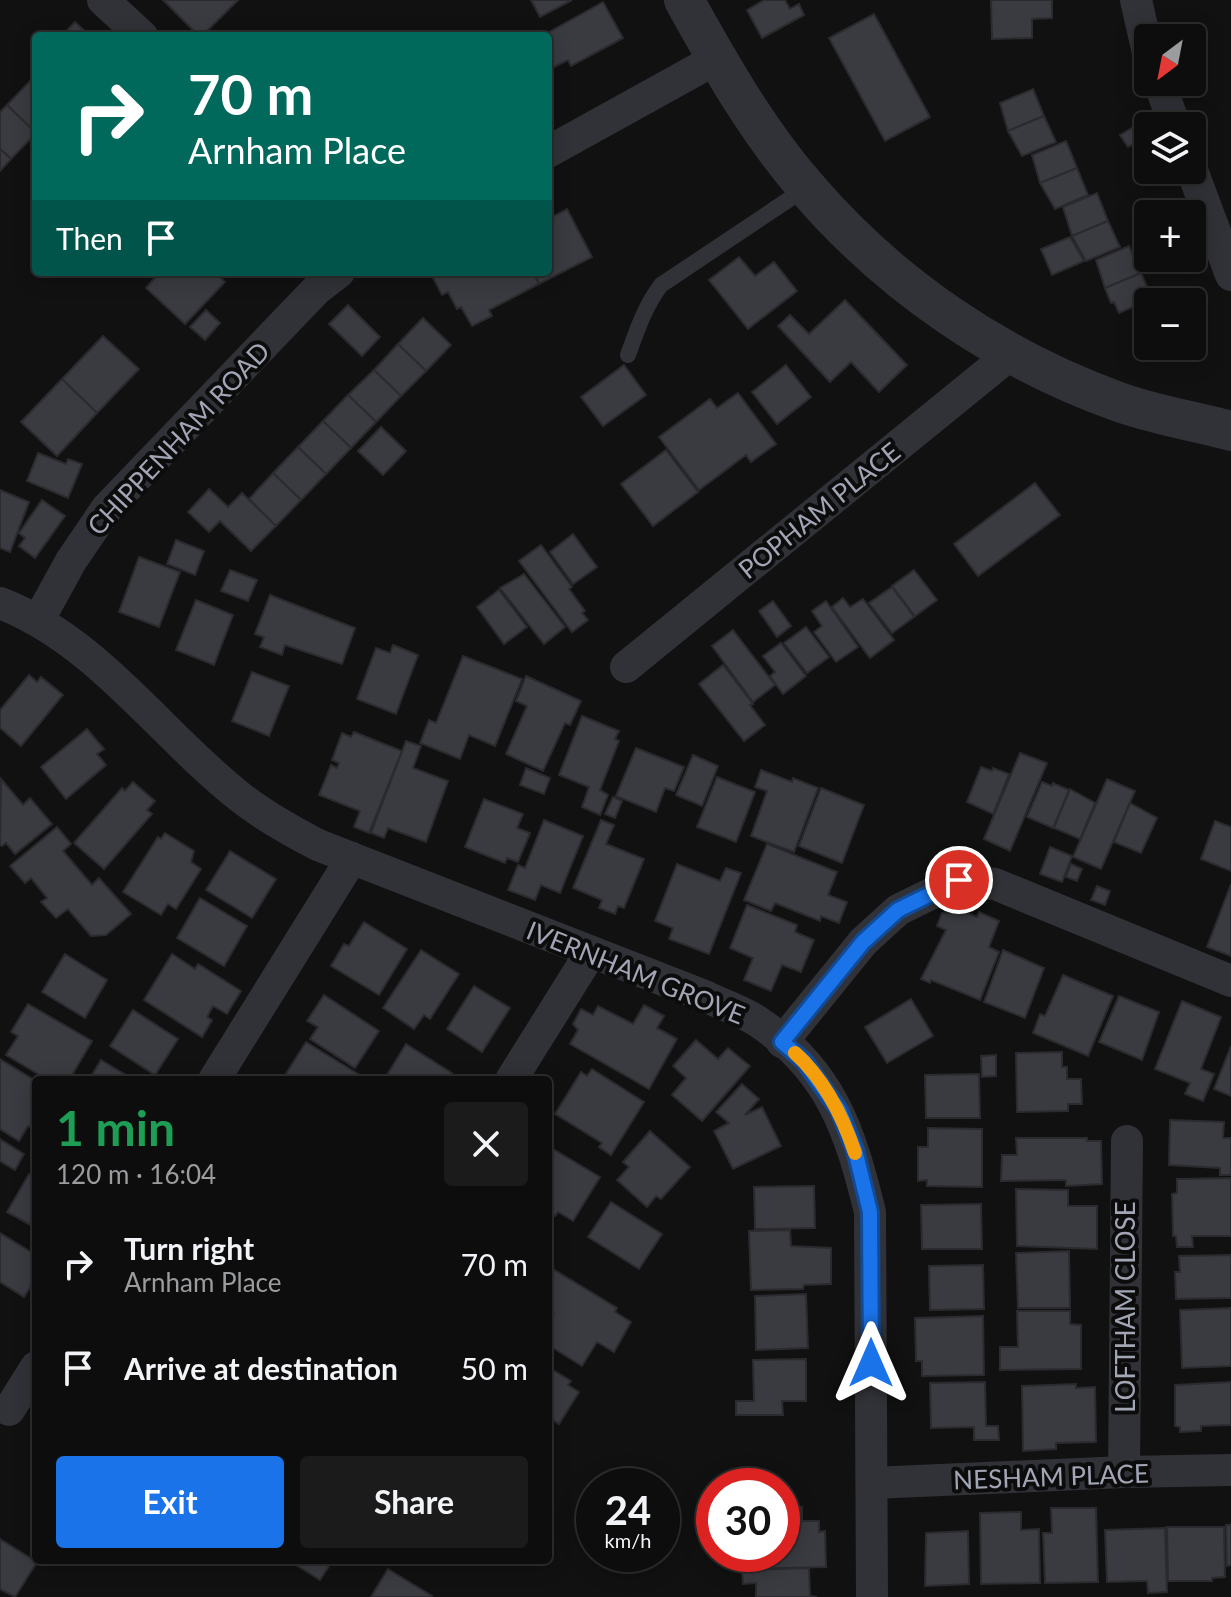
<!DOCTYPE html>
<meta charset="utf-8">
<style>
body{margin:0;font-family:Lato,sans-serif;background:#1b1b1c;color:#f1f3f6;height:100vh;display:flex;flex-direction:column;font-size:30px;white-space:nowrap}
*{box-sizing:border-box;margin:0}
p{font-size:26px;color:#9a9c9e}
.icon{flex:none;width:44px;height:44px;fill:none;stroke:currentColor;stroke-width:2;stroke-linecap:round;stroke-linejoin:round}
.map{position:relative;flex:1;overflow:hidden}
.drawer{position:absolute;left:32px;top:1076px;width:520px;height:488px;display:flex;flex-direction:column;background:#0d0d0e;border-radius:8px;box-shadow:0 4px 20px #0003,0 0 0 2px #2d2d2e}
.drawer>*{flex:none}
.hud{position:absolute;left:32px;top:32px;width:520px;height:244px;border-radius:8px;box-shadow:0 4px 20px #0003,0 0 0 2px #2d2d2e;background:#00695c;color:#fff;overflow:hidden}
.needle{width:52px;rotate:212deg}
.buttons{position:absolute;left:1134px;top:24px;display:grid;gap:16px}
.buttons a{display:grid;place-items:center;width:72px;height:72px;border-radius:8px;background:#0d0d0e;box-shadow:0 4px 20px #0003,0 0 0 2px #2d2d2e;font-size:40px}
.speed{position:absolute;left:576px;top:1468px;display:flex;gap:16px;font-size:40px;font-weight:700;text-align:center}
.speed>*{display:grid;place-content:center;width:104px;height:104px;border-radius:50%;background:#0d0d0e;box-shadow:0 4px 20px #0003,0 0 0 2px #2d2d2e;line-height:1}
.speed small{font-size:20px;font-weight:400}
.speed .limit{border:12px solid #d22;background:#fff;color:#111}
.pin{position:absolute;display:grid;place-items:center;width:68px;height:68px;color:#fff;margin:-34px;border:4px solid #fff;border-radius:50%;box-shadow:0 2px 8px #0007}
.me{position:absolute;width:88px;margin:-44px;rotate:0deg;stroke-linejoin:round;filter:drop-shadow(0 0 6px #0008)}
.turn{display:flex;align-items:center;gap:28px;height:168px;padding:0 24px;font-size:36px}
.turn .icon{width:104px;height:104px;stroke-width:2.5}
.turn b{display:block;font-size:56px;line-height:68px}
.then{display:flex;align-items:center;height:76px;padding:0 24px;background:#0003;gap:16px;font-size:30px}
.round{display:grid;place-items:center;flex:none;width:84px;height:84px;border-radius:8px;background:#1b1b1c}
.summary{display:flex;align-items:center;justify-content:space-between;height:136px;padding:0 24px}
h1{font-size:48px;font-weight:700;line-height:60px;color:#1e9e55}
.action{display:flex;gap:16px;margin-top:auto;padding:16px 24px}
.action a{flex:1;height:92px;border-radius:8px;background:#1a73e8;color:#fff;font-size:32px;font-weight:700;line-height:92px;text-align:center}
.action a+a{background:#1b1b1c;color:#f1f3f6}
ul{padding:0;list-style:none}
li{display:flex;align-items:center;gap:24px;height:104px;padding:0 24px}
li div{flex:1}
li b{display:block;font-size:30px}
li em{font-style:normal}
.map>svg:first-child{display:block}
</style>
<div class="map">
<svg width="1231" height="1597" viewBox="0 0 1231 1597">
<rect width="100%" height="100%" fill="#111112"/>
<g fill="#3a3b40" stroke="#2b2a2e" stroke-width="2">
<path d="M163,0H238L202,36H199Z"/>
<path d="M531,0H572L540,17Z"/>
<path d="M764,0H785L790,9L799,4L804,15L762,38L747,10Z"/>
<path d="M991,0H1052V18L1032,19V38L992,39Z"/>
<path d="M603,2L623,38L571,66L568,60L552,68L548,61V36H542Z"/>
<path d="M874,14L930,117L885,141L829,38Z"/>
<path d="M75,22L90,36H62Z"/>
<path d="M31,80L36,84V133L7,105Z"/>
<path d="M1033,89L1044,116L1008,131L1000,103Z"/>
<path d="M7,105L36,133L11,159L0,149V112Z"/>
<path d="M1044,116L1056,142L1022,156L1008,131Z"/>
<path d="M1149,119L1151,126H1148V147L1139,123Z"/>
<path d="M1132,128L1139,141L1128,147L1120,135Z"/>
<path d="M1066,141L1077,168L1040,183L1032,155Z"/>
<path d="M0,149L11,159L0,171Z"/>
<path d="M1077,168L1088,195L1055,209L1040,183Z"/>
<path d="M1157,170H1168L1171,179L1162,183Z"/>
<path d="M1097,193L1108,221L1072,236L1063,207Z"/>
<path d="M567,209L592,257L539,284L533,272H548V219Z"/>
<path d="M1108,221L1120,247L1086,261L1072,236Z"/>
<path d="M1070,237L1084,261L1052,275L1041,249Z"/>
<path d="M1129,246L1141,273L1105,288L1096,260Z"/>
<path d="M739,257L755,276L774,262L797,291L748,329L709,280Z"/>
<path d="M160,272H215L225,282L185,324L146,288Z"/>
<path d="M430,272H533L539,284L489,310L492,316L472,326L461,307L457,309L448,292L442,295Z"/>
<path d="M1141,273L1152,299L1119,313L1114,302L1111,303L1105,288Z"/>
<path d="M845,300L907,365L879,392L851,362L830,382L778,326L790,315L809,334Z"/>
<path d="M348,305L380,337L362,356L329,324Z"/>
<path d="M206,310L220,323L205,340L190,327Z"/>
<path d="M423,318L451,345L426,371L398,344Z"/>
<path d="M103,336L139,369L97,413L62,379Z"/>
<path d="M398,344L426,371L401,396L374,370Z"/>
<path d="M624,365L646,395L603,426L581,397Z"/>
<path d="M786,365L811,397L777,424L752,392Z"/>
<path d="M374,370L401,396L376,422L348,395Z"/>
<path d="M62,379L97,413L57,456L21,422Z"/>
<path d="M738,393L776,444L751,462L746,455L699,490L659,437L710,399L717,408Z"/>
<path d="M348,395L376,422L351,448L323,421Z"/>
<path d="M323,421L351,448L326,474L298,447Z"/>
<path d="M381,427L406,451L383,475L358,451Z"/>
<path d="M298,447L326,474L301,500L273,473Z"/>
<path d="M666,450L698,492L653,526L621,484Z"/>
<path d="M38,453L66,464L68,459L82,464L68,498L27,481Z"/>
<path d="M273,473L301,500L276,526L249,499Z"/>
<path d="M1035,483L1060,515L978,576L954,544Z"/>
<path d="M209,489L228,507L242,493L276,526L251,551L220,521L209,532L188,512Z"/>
<path d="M0,490L29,502L10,552L0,548Z"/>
<path d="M42,500L65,516L35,558L19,546L25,538L19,533Z"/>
<path d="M573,534L597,567L573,584L550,552Z"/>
<path d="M176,540L204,551L195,575L167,564Z"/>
<path d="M541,545L572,587L569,589L585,611L582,613L588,620L572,632L519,561Z"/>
<path d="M139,557L180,572L159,627L119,612Z"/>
<path d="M230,570L257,580L248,601L221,591Z"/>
<path d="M914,570L937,600L915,616L892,586Z"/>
<path d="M524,574L565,627L544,644L500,588Z"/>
<path d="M892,587L914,617L892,633L869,603Z"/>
<path d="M499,590L527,627L504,644L477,607Z"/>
<path d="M270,595L355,628L342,664L285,645L282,655L260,647L264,637L255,634Z"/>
<path d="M843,598L850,607L863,599L894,640L870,658L832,607Z"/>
<path d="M196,600L233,615L214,665L176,650Z"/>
<path d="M773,601L791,626L777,637L759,611Z"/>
<path d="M826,601L858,647L836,662L814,632L822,626L812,611Z"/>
<path d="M806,627L829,657L807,673L784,643Z"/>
<path d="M733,630L775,685L753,702L712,646Z"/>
<path d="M781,643L806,676L783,694L770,676L775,672L763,656Z"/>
<path d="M393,645L418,655L396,714L357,699L376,648L390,653Z"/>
<path d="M463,656L522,679L495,746L469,735L460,759L420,743L429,720L436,723Z"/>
<path d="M723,665L753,704L750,705L765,725L744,741L699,684Z"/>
<path d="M252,672L289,686L269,736L232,721Z"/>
<path d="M29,675L37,682L41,677L63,695L21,746L0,728V710Z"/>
<path d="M526,676L581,701L570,725L565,723L543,771L506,754L527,706L516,701Z"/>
<path d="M582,716L619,731L615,739L619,741L600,790L608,795L600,815L582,807L589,787L559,775Z"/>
<path d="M87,729L104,749L97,754L106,765L66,799L41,767Z"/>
<path d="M354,732L402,751L369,833L354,827L360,811L319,795L331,765L337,768L339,763L332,760L342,733L351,737Z"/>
<path d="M406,741L421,746L413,768L448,781L426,842L388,828L384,838L371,833Z"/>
<path d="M636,748L684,767L674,791L665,788L656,812L616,796Z"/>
<path d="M1020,753L1047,763L1010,851L984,839Z"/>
<path d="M693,755L718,766L702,806L676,795Z"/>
<path d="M981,767L992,771L993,768L1009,774L993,814L967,802Z"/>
<path d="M526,768L550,778L544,794L520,785Z"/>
<path d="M761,770L792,782L793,778L818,788L794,852L751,836L767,791L755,787Z"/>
<path d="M717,777L755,792L736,842L697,827Z"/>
<path d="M1,779L23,805L30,798L52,824L15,854L6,843L2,846L0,845Z"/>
<path d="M1107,779L1135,791L1101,869L1073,857Z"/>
<path d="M133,782L155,801L147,810L152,814L104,869L74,843L122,788L125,791Z"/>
<path d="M1042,782L1052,786L1053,783L1069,790L1053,828L1027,817Z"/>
<path d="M821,788L864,805L842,863L799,846Z"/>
<path d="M1070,789L1095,803L1080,839L1054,828Z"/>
<path d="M613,797L622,801L615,818L605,814Z"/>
<path d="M484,799L523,814L517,828L530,833L518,862L507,858L505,863L465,847Z"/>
<path d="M1130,803L1157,818L1141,853L1114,842Z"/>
<path d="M544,820L583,836L560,893L541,885L535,900L508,890L518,865L525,868Z"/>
<path d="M601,820L614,825L606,844L644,859L624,908L618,906L615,914L599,908L602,900L573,888Z"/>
<path d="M1215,821L1231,827V871L1201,859Z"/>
<path d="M57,827L71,844L63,851L92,885L99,878L131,914L106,935L91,936L68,909L56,918L41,902L47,898L31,878L25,883L10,866Z"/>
<path d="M165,833L194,851L191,862L201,869L176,909L168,904L161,915L123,892L158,837L161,839Z"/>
<path d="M767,844L837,872L828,895L847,902L839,923L821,916L820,921L775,903L771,911L744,900Z"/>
<path d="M1050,847L1072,856L1062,882L1040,874Z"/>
<path d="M230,851L276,879L252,918L206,890Z"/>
<path d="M677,864L720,881L726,868L741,873L709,954L669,939L673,928L655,921Z"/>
<path d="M1071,864L1082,869L1077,881L1066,877Z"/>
<path d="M1231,884V956L1207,947Z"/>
<path d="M1097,886L1110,891L1105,905L1091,900Z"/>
<path d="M200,898L247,926L224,966L177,938Z"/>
<path d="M747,905L797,925L795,932L814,940L801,972L782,965L771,991L744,980L753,958L730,948Z"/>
<path d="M963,911L977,917L979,912L999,921L989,947L999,952L980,1000L931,980L930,983L921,979L946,930L937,926L942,913Z"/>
<path d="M364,922L407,949L379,995L331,966L344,944L349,946Z"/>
<path d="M421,950L459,974L430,1019L424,1015L414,1029L383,1008Z"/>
<path d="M1003,950L1044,968L1025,1018L984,1002Z"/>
<path d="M65,954L107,980L85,1018L42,992Z"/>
<path d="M172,954L195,969L198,964L241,991L227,1014L213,1006L207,1017L212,1020L202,1037L144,1000Z"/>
<path d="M1063,975L1113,996L1088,1056L1033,1033L1040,1014L1045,1016Z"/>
<path d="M474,986L510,1008L482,1052L447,1029Z"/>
<path d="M324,995L379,1031L355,1068L310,1039L318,1027L307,1021Z"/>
<path d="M1119,996L1159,1012L1142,1060L1099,1042Z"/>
<path d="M911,999L933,1036L887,1063L865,1027Z"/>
<path d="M1182,1001L1221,1017L1201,1069L1214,1074L1203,1101L1185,1094L1190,1083L1155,1069Z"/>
<path d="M28,1004L92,1041L69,1080L61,1075L58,1080H48L6,1055L18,1036L11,1032Z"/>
<path d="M644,1005L664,1016L657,1028L677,1039L649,1089L570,1044L578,1030L573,1024L581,1009L593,1015L598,1006L633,1024Z"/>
<path d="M133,1010L178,1039L155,1075L110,1046Z"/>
<path d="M696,1040L718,1059L728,1048L750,1066L702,1121L672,1095L686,1078L673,1066Z"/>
<path d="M306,1042L363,1077L362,1080H282Z"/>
<path d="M406,1044L452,1073L447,1080H384Z"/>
<path d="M1231,1046V1096L1214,1089Z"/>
<path d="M1062,1052V1067H1067V1079H1081L1082,1104H1068V1111L1017,1112L1016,1053Z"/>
<path d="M996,1055V1076L982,1077L981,1056Z"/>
<path d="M0,1059L36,1081V1129L28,1126L19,1141L0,1129Z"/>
<path d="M101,1060L134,1080H89Z"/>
<path d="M592,1069L644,1102L611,1155L599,1147L602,1143L555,1114L581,1072L587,1076Z"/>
<path d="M979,1074L980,1118H926L925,1075Z"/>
<path d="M742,1084L759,1099L745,1115L762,1107L781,1146L733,1169L714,1131L729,1123L716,1112Z"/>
<path d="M1170,1120L1224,1122L1223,1138H1231V1175H1220V1168L1169,1165Z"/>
<path d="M928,1128L982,1129V1187L927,1186V1180L918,1181V1147H928Z"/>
<path d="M650,1131L690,1167L661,1199L656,1196L647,1207L617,1180L629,1167L623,1162Z"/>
<path d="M1016,1138H1087V1141H1101L1102,1184L1066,1186V1180L1001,1181L1002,1155H1017Z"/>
<path d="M0,1139L24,1154L15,1170L0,1161Z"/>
<path d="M548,1146L600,1177L573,1221L558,1212L555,1216L548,1211Z"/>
<path d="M29,1174L36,1178V1228L7,1212Z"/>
<path d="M1231,1178V1236H1192L1193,1247H1177L1176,1236H1173L1172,1194L1177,1193V1179Z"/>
<path d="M814,1186L815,1228L755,1229L754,1187Z"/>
<path d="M1016,1189L1068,1190V1206H1097V1249L1017,1246Z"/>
<path d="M611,1202L662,1234L639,1269L588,1237Z"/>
<path d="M981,1204L982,1249H922L921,1205Z"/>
<path d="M790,1230L791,1246L831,1248V1284L804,1285L803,1289L751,1290L749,1231Z"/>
<path d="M0,1233L36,1255V1267L32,1273L36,1278L24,1297L0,1282Z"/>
<path d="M1069,1251L1070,1308H1018L1016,1253Z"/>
<path d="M1231,1255V1298L1176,1299L1175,1272H1180L1179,1256Z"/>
<path d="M983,1265L984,1309L930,1310L929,1266Z"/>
<path d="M548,1266L617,1308L615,1312L631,1322L614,1352L597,1342L582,1366L548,1345V1324L554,1314L548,1310Z"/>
<path d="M806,1294L808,1348L756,1350L755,1296Z"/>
<path d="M1231,1308V1366L1182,1368L1180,1310Z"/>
<path d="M1017,1311H1070V1324L1081,1325V1369L1000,1370V1347H1018Z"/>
<path d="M983,1316L984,1375L922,1376V1361H916L915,1318Z"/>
<path d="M806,1359V1401H782L783,1415H736V1401H754L753,1360Z"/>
<path d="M548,1367L571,1381L568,1385L579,1392L559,1424L548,1417Z"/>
<path d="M985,1382L986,1426H998L999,1440H974V1427L931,1428L930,1383Z"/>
<path d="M1231,1382V1425L1201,1426V1431L1180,1432V1427L1175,1426V1385Z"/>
<path d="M1076,1384V1388L1095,1387L1096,1442L1056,1443V1449L1023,1451L1022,1386Z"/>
<path d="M782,1507H802V1521H819V1532L825,1531L826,1567L737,1569L736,1554H782Z"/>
<path d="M1051,1508H1096L1098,1582L1045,1583L1043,1533H1052Z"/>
<path d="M1021,1512V1530L1039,1529L1040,1583L981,1584L980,1513Z"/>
<path d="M1226,1525H1231V1565L1227,1566Z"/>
<path d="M1167,1527H1224L1225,1577L1212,1578V1581H1168Z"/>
<path d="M1165,1528L1167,1592L1148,1593L1147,1581L1107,1582L1105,1530Z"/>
<path d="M968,1531L969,1584L925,1586L926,1533Z"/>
<path d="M0,1539L37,1562L15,1597L0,1589Z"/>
<path d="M288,1560H333L320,1580Z"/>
<path d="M809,1568L810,1596L817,1597H756V1583L743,1584L742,1570Z"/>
<path d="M388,1569L432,1596L431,1597H371Z"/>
</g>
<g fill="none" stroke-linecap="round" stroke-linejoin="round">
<path stroke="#313237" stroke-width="16" d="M628,355C637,330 645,306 661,285L806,188"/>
<g stroke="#313237" stroke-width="32">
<path d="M103,0L142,36"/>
<path d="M1136,0L1148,53"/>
<path d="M1159,82L1175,126"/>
<path d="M548,152L716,59"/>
<path d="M1192,170L1231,275"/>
<path d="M0,603C98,641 160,734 240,797C264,816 291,831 318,845L707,997C723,1005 742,1011 757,1021C831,1070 850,1131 870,1212L872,1597"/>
<path d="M38,621L71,561L107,508L317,289L339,272"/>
<path d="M626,667L1012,353"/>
<path d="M782,1042L863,942L898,910L959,880L995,884L1231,981"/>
<path d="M214,1080L352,858"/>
<path d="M511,1080L591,952"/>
<path d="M9,1410L36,1367"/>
<path d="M1124,1472L1127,1141"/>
<path d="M872,1483L1124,1472L1231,1470"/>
</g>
<path stroke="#313237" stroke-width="40" d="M684,0C720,65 758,132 807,188C890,285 999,359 1119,402C1155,415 1194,421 1231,431"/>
</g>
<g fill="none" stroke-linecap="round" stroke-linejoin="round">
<g stroke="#114b97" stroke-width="20">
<path id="route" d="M871,1363L870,1212L855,1150L839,1110L804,1061L782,1042L863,942L898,910L959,880"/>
</g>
<use href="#route" stroke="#1a73e8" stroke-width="14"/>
<path stroke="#f59e0b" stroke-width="14" d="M795,1053C824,1079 843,1117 855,1153"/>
</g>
<g text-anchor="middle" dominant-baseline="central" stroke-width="8" stroke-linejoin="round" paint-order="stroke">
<g font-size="26" fill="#a1a5b4" stroke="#0c0c0d">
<text transform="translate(178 438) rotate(-47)">CHIPPENHAM ROAD</text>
<text transform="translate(819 510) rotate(-39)">POPHAM PLACE</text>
<text transform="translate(636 972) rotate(22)">IVERNHAM GROVE</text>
<text transform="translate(1125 1307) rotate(-90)">LOFTHAM CLOSE</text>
<text transform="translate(1051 1476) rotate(-2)">NESHAM PLACE</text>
</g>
</g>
</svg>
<div class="buttons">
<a><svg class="needle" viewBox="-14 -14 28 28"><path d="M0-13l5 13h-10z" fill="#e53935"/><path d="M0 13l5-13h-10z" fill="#9a9c9e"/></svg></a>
<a><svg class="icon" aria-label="layers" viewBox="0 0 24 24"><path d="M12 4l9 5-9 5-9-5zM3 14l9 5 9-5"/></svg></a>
<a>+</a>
<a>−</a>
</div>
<div class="speed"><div>24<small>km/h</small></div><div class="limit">30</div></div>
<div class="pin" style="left:959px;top:880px;background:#d93025"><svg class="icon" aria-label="arrive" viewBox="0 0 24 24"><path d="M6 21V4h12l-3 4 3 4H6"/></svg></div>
<svg class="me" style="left:871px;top:1363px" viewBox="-20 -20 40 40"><path d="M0-17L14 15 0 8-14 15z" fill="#1a73e8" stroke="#fff" stroke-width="4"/></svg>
<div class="hud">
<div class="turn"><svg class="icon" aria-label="right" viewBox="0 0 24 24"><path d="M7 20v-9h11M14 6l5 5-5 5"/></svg><div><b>70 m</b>Arnham Place</div></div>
<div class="then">Then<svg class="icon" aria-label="arrive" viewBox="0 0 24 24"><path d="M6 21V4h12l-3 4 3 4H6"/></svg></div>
</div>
<section class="drawer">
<div class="summary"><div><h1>1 min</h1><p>120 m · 16:04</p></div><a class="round"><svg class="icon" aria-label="close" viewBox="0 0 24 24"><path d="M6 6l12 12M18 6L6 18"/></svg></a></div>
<ul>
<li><svg class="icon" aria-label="right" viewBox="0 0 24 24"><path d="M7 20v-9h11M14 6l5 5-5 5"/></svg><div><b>Turn right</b><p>Arnham Place</p></div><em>70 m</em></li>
<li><svg class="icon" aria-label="arrive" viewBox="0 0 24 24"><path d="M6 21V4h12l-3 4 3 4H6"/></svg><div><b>Arrive at destination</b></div><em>50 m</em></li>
</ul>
<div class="action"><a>Exit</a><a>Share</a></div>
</section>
</div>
